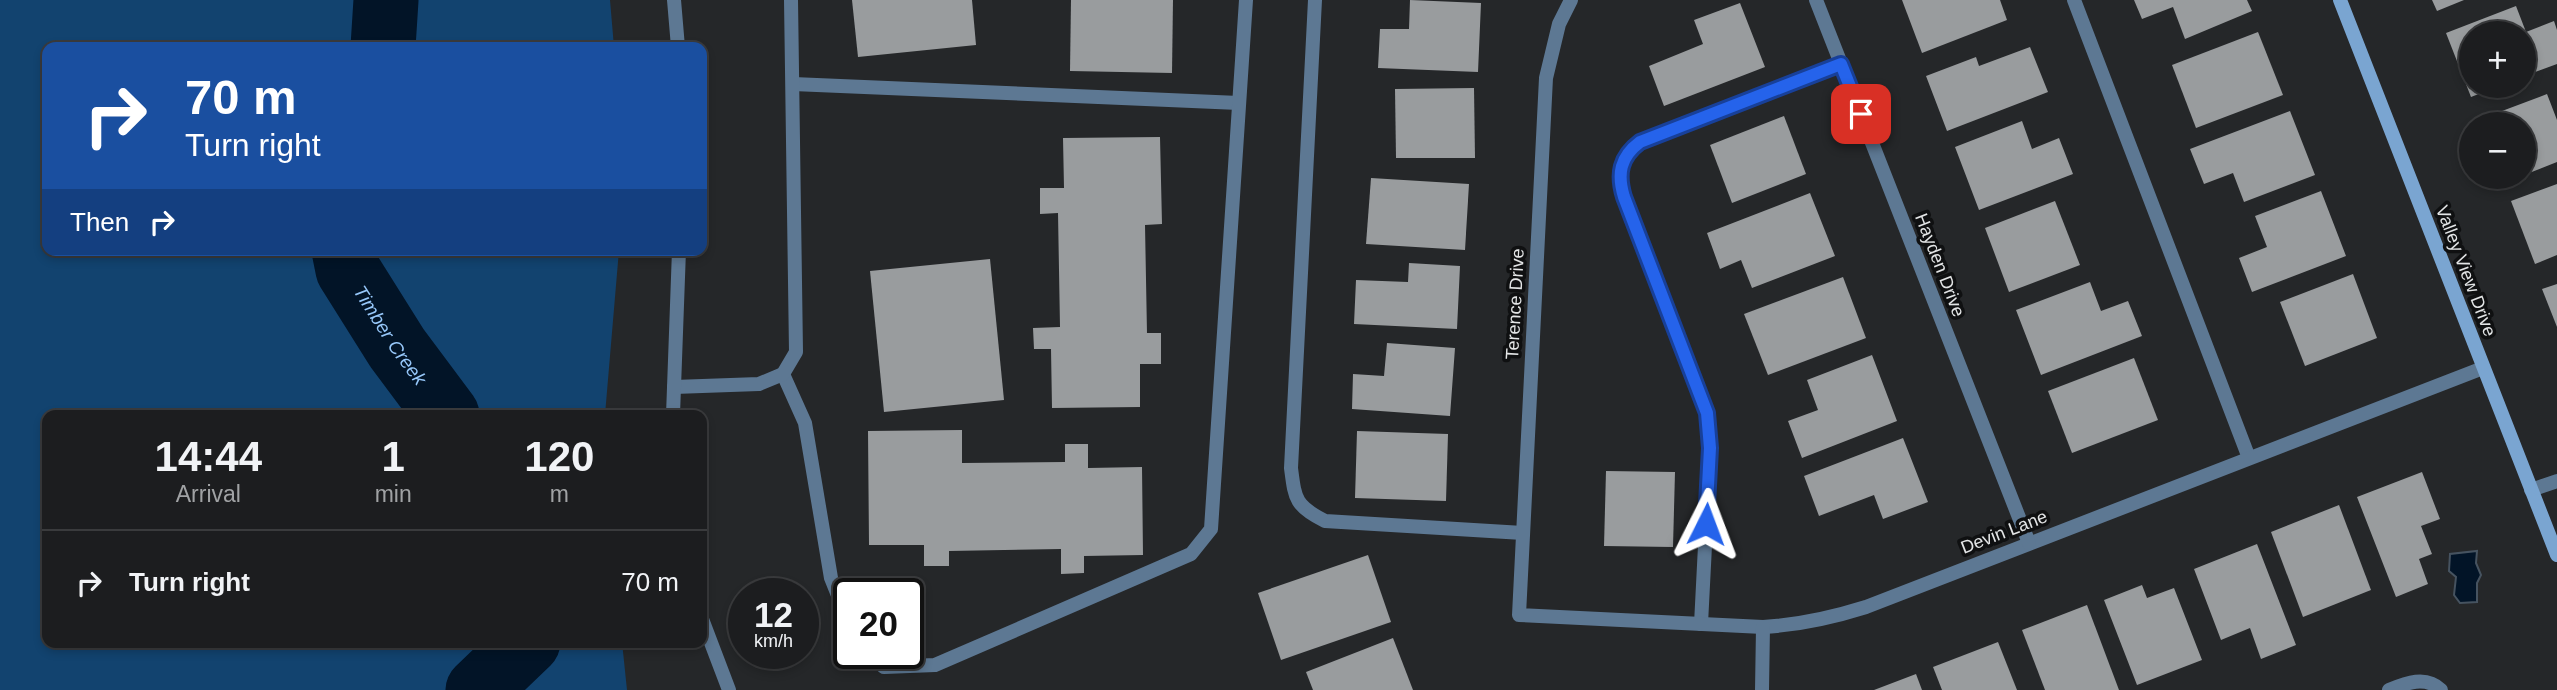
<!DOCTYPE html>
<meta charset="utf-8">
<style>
body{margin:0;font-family:Arial,sans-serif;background:#252628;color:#f1f3f6;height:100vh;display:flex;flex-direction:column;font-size:26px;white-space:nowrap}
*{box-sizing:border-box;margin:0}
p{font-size:23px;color:#a0a2a4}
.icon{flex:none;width:38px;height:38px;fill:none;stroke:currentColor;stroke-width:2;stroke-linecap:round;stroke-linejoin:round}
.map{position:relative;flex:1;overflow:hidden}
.details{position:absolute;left:42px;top:410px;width:665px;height:238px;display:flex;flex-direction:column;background:#1c1d1f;border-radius:14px;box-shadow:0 4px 10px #0003,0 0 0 2px #3a3b3d}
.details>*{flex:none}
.hud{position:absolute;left:42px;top:42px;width:665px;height:214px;border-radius:14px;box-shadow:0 4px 10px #0003,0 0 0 2px #3a3b3d;background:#1a4fa0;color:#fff;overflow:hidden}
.fabs{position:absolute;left:2459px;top:21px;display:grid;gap:14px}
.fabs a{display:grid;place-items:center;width:77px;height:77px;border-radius:50%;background:#1c1d1f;box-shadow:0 4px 10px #0003,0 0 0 2px #3a3b3d;font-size:35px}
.speed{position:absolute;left:728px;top:578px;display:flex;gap:14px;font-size:35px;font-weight:700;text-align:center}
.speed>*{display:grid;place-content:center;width:91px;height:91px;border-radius:50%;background:#1c1d1f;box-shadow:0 4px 10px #0003,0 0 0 2px #3a3b3d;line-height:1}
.speed small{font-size:18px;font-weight:400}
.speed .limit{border:4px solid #111;border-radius:10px;background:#fff;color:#111}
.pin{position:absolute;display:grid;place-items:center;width:60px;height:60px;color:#fff;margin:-30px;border-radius:14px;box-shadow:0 4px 10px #0006}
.me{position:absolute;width:77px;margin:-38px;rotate:3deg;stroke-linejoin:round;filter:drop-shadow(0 0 5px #0008)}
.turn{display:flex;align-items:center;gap:24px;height:147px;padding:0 28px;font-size:32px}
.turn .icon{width:91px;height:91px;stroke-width:2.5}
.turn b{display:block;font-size:49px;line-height:60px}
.then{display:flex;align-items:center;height:66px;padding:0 28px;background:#0003;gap:14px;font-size:26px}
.eta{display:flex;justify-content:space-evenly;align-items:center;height:119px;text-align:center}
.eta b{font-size:42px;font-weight:700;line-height:49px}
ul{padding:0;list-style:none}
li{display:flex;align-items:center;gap:21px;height:105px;padding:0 28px;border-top:2px solid #3a3b3d}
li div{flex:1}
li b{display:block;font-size:26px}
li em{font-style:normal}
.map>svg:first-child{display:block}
</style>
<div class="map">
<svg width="2557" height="690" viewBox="0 0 2557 690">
<rect width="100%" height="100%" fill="#252729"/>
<path fill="#12436f" d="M0,0H610L614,47H47V250H619L605,415H47V642H622L627,690H0Z"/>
<path fill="#021427" stroke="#465360" stroke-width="2" d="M2477,551L2476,563L2481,575L2477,583V602L2460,603L2454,595L2456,577L2449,571L2450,554Z"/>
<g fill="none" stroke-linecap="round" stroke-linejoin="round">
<g stroke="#021427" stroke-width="65">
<path d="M383,47L386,0"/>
<path id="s1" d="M344,250L348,270L397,348L447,415"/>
<path d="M478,690L528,642"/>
</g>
</g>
<g fill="#999c9e">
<path d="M852,0H972L976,45L858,57Z"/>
<path d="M1071,0H1173L1172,73L1070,71Z"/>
<path d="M1410,0L1481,3L1478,72L1378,68L1380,29H1409Z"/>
<path d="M1902,0H2000L2007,20L1922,53Z"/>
<path d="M2134,0H2247L2252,11L2185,39L2173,7L2142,19Z"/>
<path d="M2432,0H2464L2437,11Z"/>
<path d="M1740,3L1765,67L1664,106L1649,66L1703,44L1694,20Z"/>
<path d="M2516,6L2526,32L2554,21L2557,30V64L2524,76V33H2471V86H2499L2471,97L2446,33Z"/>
<path d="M2258,32L2283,95L2196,128L2172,65Z"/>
<path d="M2030,47L2048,92L1947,131L1926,76L1976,57L1979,66Z"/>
<path d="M1474,88L1475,158H1396L1395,89Z"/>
<path d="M2547,94L2557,120V162L2524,175V124H2480L2478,120Z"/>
<path d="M2290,111L2315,175L2244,202L2233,173L2204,184L2190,149Z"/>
<path d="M1784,116L1806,174L1732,203L1710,145Z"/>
<path d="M2022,121L2032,149L2059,138L2073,174L1979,210L1955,147Z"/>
<path d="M1160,137L1162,224L1145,225L1147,333H1161V364H1140V407L1052,408L1051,349H1034L1033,328L1060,327L1058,213L1040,214V188H1064L1063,138Z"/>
<path d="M1371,178L1469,184L1465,250L1366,244Z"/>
<path d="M2557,184V255L2535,264L2511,201Z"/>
<path d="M2321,191L2346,256L2252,292L2239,258L2267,247L2255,216Z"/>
<path d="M1810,193L1835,256L1752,288L1741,260L1720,269L1707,233Z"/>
<path d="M2055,201L2080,265L2009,292L1985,228Z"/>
<path d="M990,259L1004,400L884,412L870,271Z"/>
<path d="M1409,263L1460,266L1457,329L1354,324L1356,280L1408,282Z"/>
<path d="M2353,274L2377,338L2305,366L2280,302Z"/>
<path d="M1843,277L1866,338L1768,375L1744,314Z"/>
<path d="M2090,282L2101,311L2128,301L2142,336L2041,375L2016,310Z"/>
<path d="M2557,284V327L2542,289Z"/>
<path d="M1387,343L1455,348L1450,416L1352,409L1353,374L1384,376Z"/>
<path d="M1872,355L1897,421L1802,458L1788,421L1818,410L1807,380Z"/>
<path d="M2134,358L2158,420L2072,453L2048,391Z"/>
<path d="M962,430V463L1065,462V444H1088V468L1142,467L1143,555L1084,556V573L1061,574V549L949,551V566H924V545H869L868,431Z"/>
<path d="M1357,431L1448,434L1446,501L1355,498Z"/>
<path d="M1903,438L1928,502L1883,519L1874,495L1819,516L1804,476Z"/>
<path d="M1606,471L1675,472L1673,547L1604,546Z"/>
<path d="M2422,472L2440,519L2421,526L2432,554L2419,559L2428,584L2396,597L2357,497Z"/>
<path d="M2339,505L2371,590L2303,617L2271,532Z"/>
<path d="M2257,544L2296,645L2261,659L2250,628L2221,640L2194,569Z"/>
<path d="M1368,555L1391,622L1281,660L1258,593Z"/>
<path d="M2142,585L2147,598L2174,588L2202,660L2137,685L2104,600Z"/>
<path d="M2087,605L2119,690H2045L2022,630Z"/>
<path d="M1393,638L1413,690H1313L1306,672Z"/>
<path d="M1998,642L2017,690H1942L1933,667Z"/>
<path d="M1916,674L1922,690H1874Z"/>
</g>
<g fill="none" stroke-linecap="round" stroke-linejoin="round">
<g stroke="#5d7893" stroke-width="14">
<path d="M1315,0L1291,468C1295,499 1295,506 1325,521L1523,533"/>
<path d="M2074,0L2249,458"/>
<path d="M793,84L1239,103"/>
<path d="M783,374L805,423L831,578L849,623"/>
<path d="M674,387L759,384L783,374L796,352L791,0"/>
<path d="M2531,490L2557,481"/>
<path d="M1701,624L1710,448L1707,413L1624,197C1617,174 1620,157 1640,142L1841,64"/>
<path d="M867,653L884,667L935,665L1191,554L1211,529L1246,0"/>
<path d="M2389,690C2406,683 2426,675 2441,690"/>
</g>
<g stroke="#5d7893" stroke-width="14">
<path d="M674,0L678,47"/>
<path d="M1571,0L1559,24L1546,78L1519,615L1763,627C1799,625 1831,618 1866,607L2483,368"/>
<path d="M1816,0L2029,543"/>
<path d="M673,415L679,250"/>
<path d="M702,619L729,690"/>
<path d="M1762,690L1763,627"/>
</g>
<path stroke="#7aa5d1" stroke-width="14" d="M2340,0L2557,555"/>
</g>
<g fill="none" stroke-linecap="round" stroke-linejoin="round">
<g stroke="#184099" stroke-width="18">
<path id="route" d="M1706,524L1710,448L1707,413L1624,197C1617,174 1620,157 1640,142L1841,64L1861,114"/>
</g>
<use href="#route" stroke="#2563eb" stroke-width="12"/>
</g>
<g text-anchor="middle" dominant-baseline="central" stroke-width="7" stroke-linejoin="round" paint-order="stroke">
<g font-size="18" fill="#e3e5e6" stroke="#0f1011">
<text transform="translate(1940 265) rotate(69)">Hayden Drive</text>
<text transform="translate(2466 271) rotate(69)">Valley View Drive</text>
<text transform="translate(1515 304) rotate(-87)">Terence Drive</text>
<text transform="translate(2004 532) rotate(-21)">Devin Lane</text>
</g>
<g font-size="19" font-style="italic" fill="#96c7f9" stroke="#0f1011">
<text stroke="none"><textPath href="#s1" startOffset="98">Timber Creek</textPath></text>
</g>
</g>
</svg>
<div class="fabs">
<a>+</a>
<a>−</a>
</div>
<div class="speed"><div>12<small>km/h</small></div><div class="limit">20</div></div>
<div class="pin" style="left:1861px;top:114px;background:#d93025"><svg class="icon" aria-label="arrive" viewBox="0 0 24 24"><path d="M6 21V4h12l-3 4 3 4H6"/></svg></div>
<svg class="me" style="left:1706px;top:524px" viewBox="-20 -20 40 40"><path d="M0-17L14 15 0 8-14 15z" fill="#2563eb" stroke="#fff" stroke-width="4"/></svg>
<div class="hud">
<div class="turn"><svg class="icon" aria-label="right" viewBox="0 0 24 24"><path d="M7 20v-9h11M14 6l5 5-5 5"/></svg><div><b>70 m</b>Turn right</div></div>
<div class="then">Then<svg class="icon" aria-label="right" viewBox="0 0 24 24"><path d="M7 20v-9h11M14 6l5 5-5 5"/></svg></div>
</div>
<section class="details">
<div class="eta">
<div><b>14:44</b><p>Arrival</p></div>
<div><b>1</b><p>min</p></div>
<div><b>120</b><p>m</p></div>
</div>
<ul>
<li><svg class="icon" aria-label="right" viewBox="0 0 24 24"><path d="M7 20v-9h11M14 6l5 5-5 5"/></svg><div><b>Turn right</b></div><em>70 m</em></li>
</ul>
</section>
</div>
